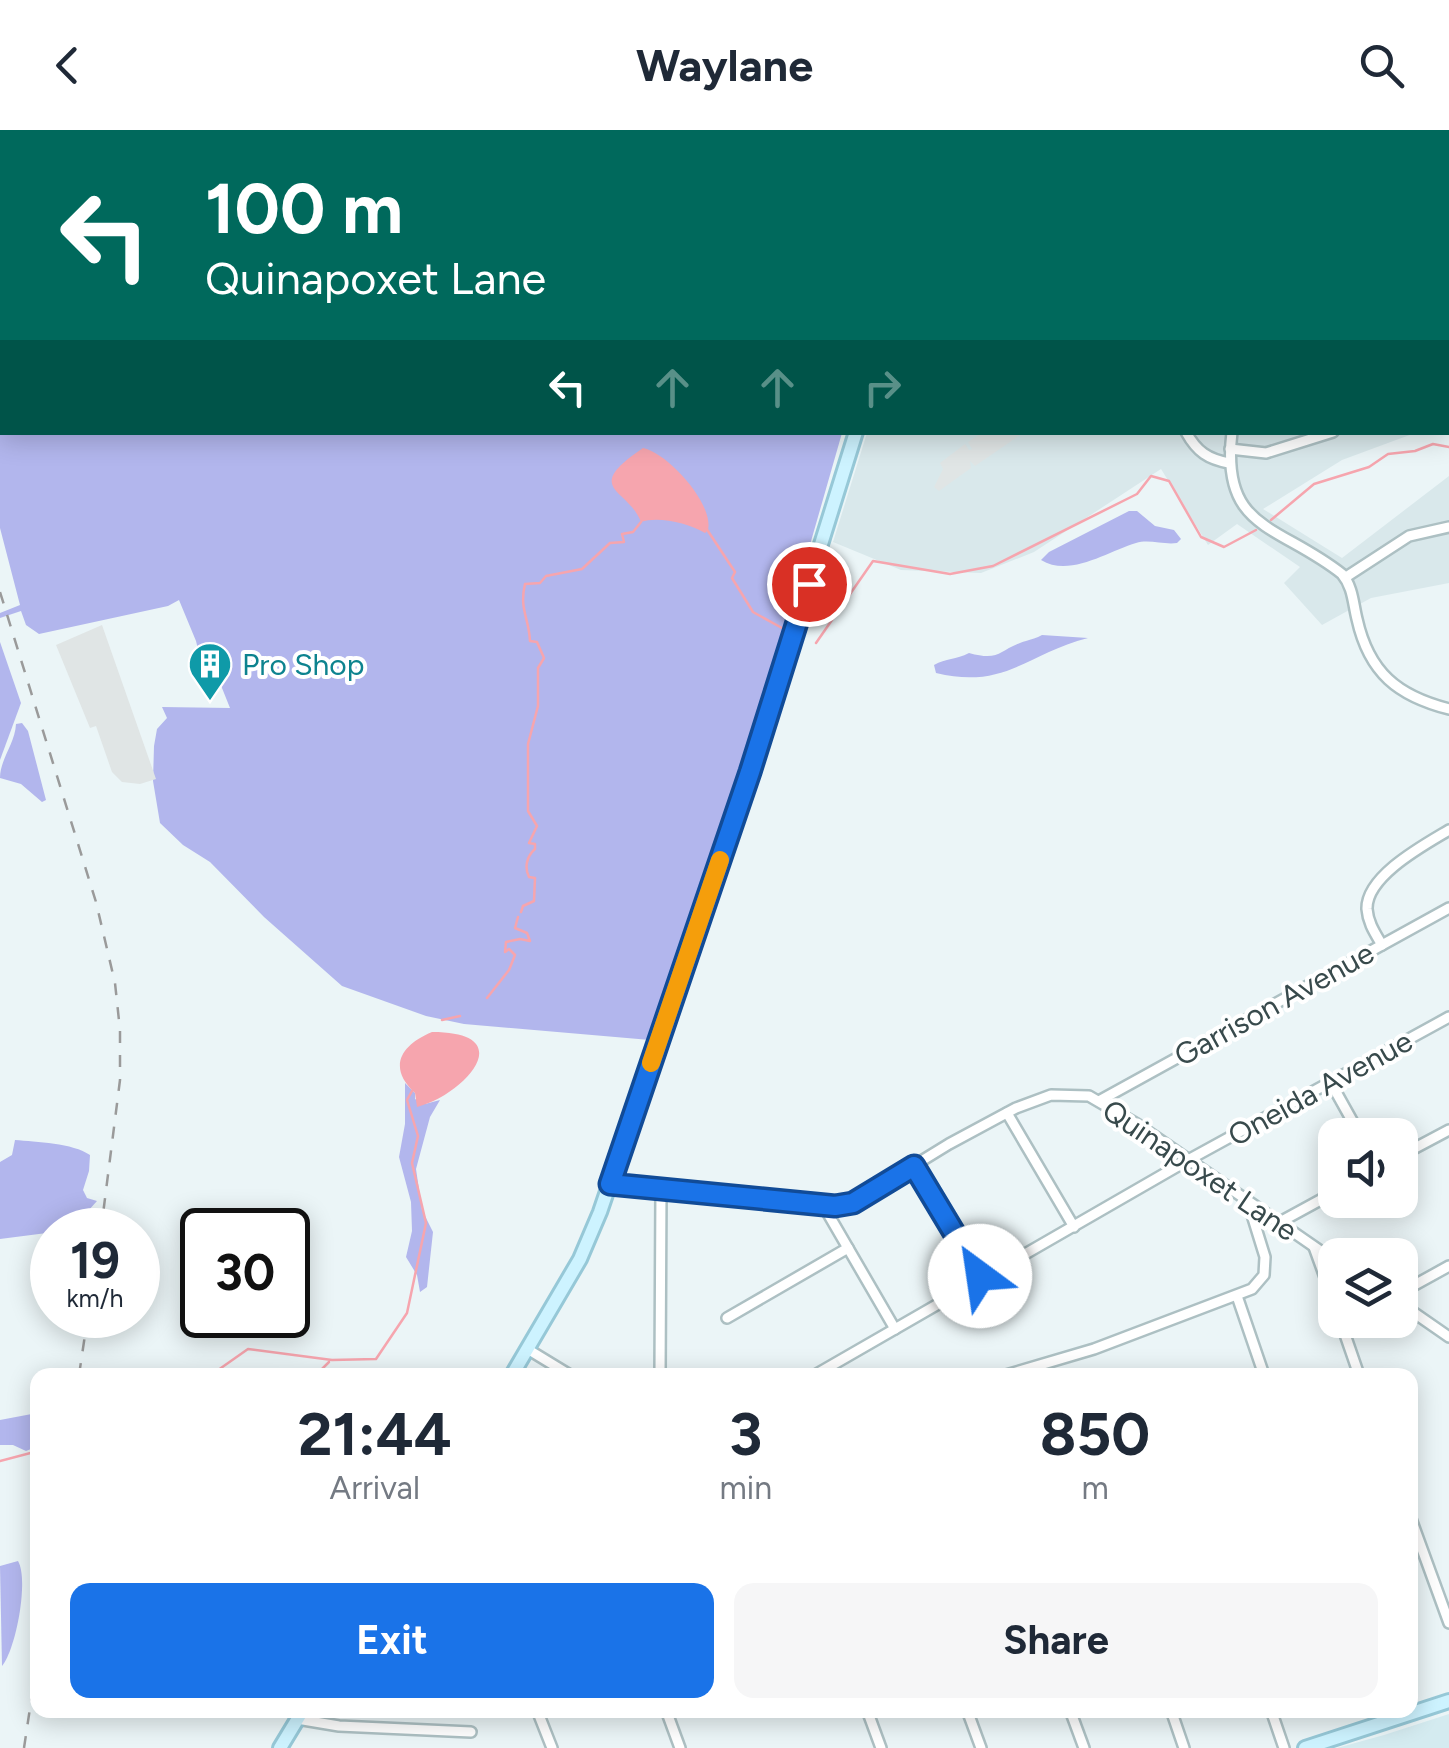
<!DOCTYPE html>
<style>
body{margin:0;font-family:Figtree,sans-serif;background:#f6f6f7;color:#1f2937;height:100vh;display:flex;flex-direction:column;font-size:38px;white-space:nowrap}
*{box-sizing:border-box;margin:0}
p{font-size:32px;color:#747a83}
.icon{flex:none;width:55px;height:55px;fill:none;stroke:currentColor;stroke-width:2;stroke-linecap:round;stroke-linejoin:round}
.map{position:relative;flex:1;overflow:hidden}
.sheet{position:absolute;left:30px;top:1238px;width:1388px;height:350px;display:flex;flex-direction:column;background:#fff;border-radius:20px;box-shadow:0 5px 25px #0003}
.sheet>*{flex:none}
.guide{position:absolute;left:0px;top:0px;width:1450px;height:305px;box-shadow:0 5px 25px #0003;background:#00695c;color:#fff;overflow:hidden}
.controls{position:absolute;left:1318px;top:988px;display:grid;gap:20px}
.controls a{display:grid;place-items:center;width:100px;height:100px;border-radius:20px;background:#fff;box-shadow:0 5px 25px #0003;font-size:50px}
.speed{position:absolute;left:30px;top:1078px;display:flex;gap:20px;font-size:50px;font-weight:700;text-align:center}
.speed>*{display:grid;place-content:center;width:130px;height:130px;border-radius:50%;background:#fff;box-shadow:0 5px 25px #0003;line-height:1}
.speed small{font-size:25px;font-weight:400}
.speed .limit{border:5px solid #111;border-radius:15px;background:#fff;color:#111}
.pin{position:absolute;display:grid;place-items:center;width:85px;height:85px;color:#fff;margin:-42px;border:5px solid #fff;border-radius:50%;box-shadow:0 2px 10px #0007}
.me{position:absolute;width:110px;margin:-55px;rotate:329deg;stroke-linejoin:round;filter:drop-shadow(0 0 8px #0008)}
.turn{display:flex;align-items:center;gap:35px;height:210px;padding:0 40px;font-size:45px}
.turn .icon{width:130px;height:130px;stroke-width:2.5}
.turn b{display:block;font-size:70px;line-height:85px}
.lanes{display:flex;align-items:center;height:95px;padding:0 40px;background:#0003;justify-content:center;gap:50px;direction:ltr}
.lanes .off{opacity:.35}
.eta{display:flex;justify-content:space-evenly;align-items:center;height:170px;text-align:center}
.eta b{font-size:60px;font-weight:700;line-height:70px}
.primary-button{display:flex;gap:20px;margin-top:auto;padding:20px 40px}
.primary-button a{flex:1;height:115px;border-radius:20px;background:#1a73e8;color:#fff;font-size:40px;font-weight:700;line-height:115px;text-align:center}
.primary-button a+a{background:#f6f6f7;color:#1f2937}
header{display:flex;justify-content:space-between;align-items:center;height:130px;padding:0 40px;background:#fff;font-size:45px;font-weight:700}
.map>svg:first-child{display:block}
</style>
<header><svg class="icon" aria-label="back" viewBox="0 0 24 24"><path d="M15 5l-7 7 7 7"/></svg>Waylane<svg class="icon" aria-label="search" viewBox="0 0 24 24"><circle cx="10" cy="10" r="6"/><path d="M15 15l6 6"/></svg></header>
<div class="map">
<svg width="1449" height="1618" viewBox="0 0 1449 1618">
<rect width="100%" height="100%" fill="#ebf5f7"/>
<path fill="#d9e8eb" d="M867,303H1415L1342,330L1263,379L1342,428L1449,346V453L1371,468L1322,495L1284,453L1300,437L1237,394L1208,415L1161,339L1034,422L981,443L901,440L833,412Z"/>
<path fill="#d4ebf0" d="M1449,1584V1618H1337L1384,1605Z"/>
<g fill="#b2b6ed">
<path d="M0,123L2,302L842,303L785,502L650,910L464,894L426,886L342,856L264,787L210,732L183,715L160,693L153,651L154,616L157,599L167,588L162,577L230,578L220,553L202,536L196,511L179,470L168,476L39,504L26,495L21,481L0,488V483L20,475L0,398Z"/>
<path d="M1129,381H1137L1155,396L1174,400L1181,409L1177,413C1164,415 1149,409 1136,413C1108,421 1070,448 1041,430L1049,422Z"/>
<path d="M1042,505L1088,508C1028,523 1005,560 936,543L934,535C946,528 956,530 969,523C1002,532 998,519 1026,511C1031,509 1037,508 1042,505Z"/>
<path d="M0,512L21,573L0,630Z"/>
<path d="M22,593L28,601L46,670L42,672L21,654L0,648C0,629 15,614 16,594Z"/>
<path d="M405,953L415,963V969L425,974L440,970L430,987L416,1039L422,1080L433,1102L427,1157L420,1162L417,1145L406,1127L412,1101L411,1072L399,1027L405,994Z"/>
<path d="M15,1010C36,1012 73,1013 90,1025L89,1041L83,1060L87,1068L97,1071L88,1081L72,1084L70,1100L0,1109V1032L12,1025Z"/>
<path d="M37,1283L36,1317L26,1321L13,1315H0V1290Z"/>
<path d="M18,1431C29,1450 16,1519 2,1536L0,1436Z"/>
</g>
<g fill="#e0e5e5">
<path d="M982,303L1020,305L975,336L970,331L971,338L939,361L934,357L943,339L940,333L965,314L969,320L972,319L968,312Z"/>
<path d="M102,495L156,649L140,654L122,652L112,642L96,596L90,598L56,515Z"/>
</g>
<g fill="#f6a5ae">
<path d="M643,318C668,323 714,374 708,400L705,403C688,393 658,386 641,392C628,358 581,360 643,318Z"/>
<path d="M432,902C522,902 464,965 417,977L415,963C387,937 401,915 432,902Z"/>
</g>
<g fill="none" stroke-linecap="round" stroke-linejoin="round">
<g stroke="#f6a5ae" stroke-width="2.5">
<path d="M206,0L208,2"/>
<path d="M1271,390L1314,354L1369,337L1388,324L1415,321L1433,314L1449,317"/>
<path d="M706,398L735,442L732,448L753,482L782,498"/>
<path d="M816,513L873,431L950,444L993,436L1137,364L1151,346L1169,351L1201,407L1224,417L1256,400"/>
<path d="M521,782L523,776L534,771L535,748L529,747C524,737 527,726 535,719V714L529,713L537,696L528,681V614L538,576V538L544,528L537,512L530,511C529,488 519,479 525,454L540,453L546,446L582,439L610,413L624,412L622,404L633,402L641,392"/>
<path d="M487,868L509,840L515,825L509,819L505,822L506,812L520,809L530,811L527,803L515,798L518,787"/>
<path d="M442,890L460,886"/>
<path d="M211,1245L248,1219L332,1230L376,1229L407,1183L426,1093L412,1033L418,1006L407,970L412,961"/>
<path d="M316,1245L329,1232"/>
<path d="M0,1331L38,1321"/>
</g>
<g stroke="#adc0c3" stroke-width="14">
<g id="street">
<path d="M1168,0L1170,2"/>
<path d="M474,2L477,0"/>
<path d="M1448,208H1449"/>
<path d="M1448,253H1449"/>
<path d="M1186,302C1197,322 1208,329 1229,333"/>
<path d="M1232,302C1220,401 1279,394 1342,444C1353,457 1353,473 1357,489C1369,543 1398,566 1449,579"/>
<path d="M1230,319L1266,323L1333,302"/>
<path d="M1346,447L1409,406L1449,397"/>
<path d="M1382,815C1375,803 1368,793 1367,779C1366,746 1424,715 1449,700"/>
<path d="M1331,953L1360,1005"/>
<path d="M1099,971L1449,778"/>
<path d="M1007,983L1074,1097"/>
<path d="M1400,1026L1449,1000"/>
<path d="M915,1036L981,1149"/>
<path d="M610,1054L835,1076L853,1073L949,1014L1016,978L1051,965L1089,966L1137,994L1335,1131"/>
<path d="M823,1075L895,1199"/>
<path d="M1280,1092L1335,1062"/>
<path d="M1314,1117L1335,1175"/>
<path d="M1400,1163L1449,1136"/>
<path d="M1237,1166L1264,1245"/>
<path d="M1400,1173L1449,1207"/>
<path d="M727,1188L848,1118"/>
<path d="M1340,1190L1359,1245"/>
<path d="M529,1220L570,1245"/>
<path d="M660,1245L661,1059"/>
<path d="M815,1245L1190,1029L1449,887"/>
<path d="M1006,1245L1094,1219L1252,1159L1264,1145L1265,1127L1248,1072"/>
<path d="M1410,1386L1449,1493"/>
<path d="M537,1580L552,1618"/>
<path d="M666,1580L680,1618"/>
<path d="M867,1580L881,1618"/>
<path d="M967,1580L981,1618"/>
<path d="M1070,1580L1084,1618"/>
<path d="M1171,1580L1184,1618"/>
<path d="M1271,1580L1284,1618"/>
<path d="M297,1589L339,1596L471,1602"/>
</g>
</g>
<g stroke="#96c8d7" stroke-width="18">
<g id="secondary">
<path d="M1098,2L1102,0"/>
<path d="M0,64H2"/>
<path d="M512,1245L580,1129L600,1082L750,642L856,302"/>
<path d="M280,1618L303,1580"/>
<path d="M1305,1618L1449,1571"/>
</g>
</g>
<use href="#street" stroke="#fff" stroke-width="9"/>
<use href="#secondary" stroke="#cdf3ff" stroke-width="12"/>
<g stroke="#9a9a9a" stroke-width="2.5" stroke-dasharray="12 12" stroke-linecap="butt">
<path d="M0,462L96,772L115,853L120,900V950L101,1100"/>
<path d="M79,1245L88,1185"/>
<path d="M24,1618L38,1525"/>
</g>
</g>
<g fill="none" stroke-linecap="round" stroke-linejoin="round">
<g stroke="#114b97" stroke-width="25">
<path id="route" d="M809,454L750,642L610,1054L835,1076L853,1073L914,1036L980,1146"/>
</g>
<use href="#route" stroke="#1a73e8" stroke-width="18"/>
<path stroke="#f59e0b" stroke-width="18" d="M651,933L720,730"/>
</g>
<defs>
<g id="building-pin" transform="scale(2.25)"><path d="M0 17L-7.5 6A9.5 9.5 0 1 1 7.5 6Z" fill="#0f9aa8" stroke="#fff"/><path d="M-4-6H4V6H1V3H-1V6H-4ZM-2.5-4.3h1.7v1.8h-1.7ZM.8-4.3h1.7v1.8H.8ZM-2.5-1h1.7V.8h-1.7ZM.8-1h1.7V.8H.8Z" fill="#fff"/></g>
</defs>
<g fill-rule="evenodd">
<use href="#building-pin" x="210" y="534"/>
</g>
<g text-anchor="middle" dominant-baseline="central" stroke-width="8" stroke-linejoin="round" paint-order="stroke">
<g font-size="30" fill="#0d838f" stroke="#fff" text-anchor="start">
<text x="242" y="534">Pro Shop</text>
</g>
<g font-size="30" fill="#384a4c" stroke="#fff">
<text transform="translate(1274 874) rotate(-29)">Garrison Avenue</text>
<text transform="translate(1320 958) rotate(-29)">Oneida Avenue</text>
<text transform="translate(1200 1040) rotate(34)">Quinapoxet Lane</text>
</g>
</g>
</svg>
<div class="controls">
<a><svg class="icon" aria-label="sound" viewBox="0 0 24 24"><path d="M4 9h4l5-4v14l-5-4H4zM17 9q2 3 0 6"/></svg></a>
<a><svg class="icon" aria-label="layers" viewBox="0 0 24 24"><path d="M12 4l9 5-9 5-9-5zM3 14l9 5 9-5"/></svg></a>
</div>
<div class="speed"><div>19<small>km/h</small></div><div class="limit">30</div></div>
<div class="pin" style="left:809px;top:454px;background:#d93025"><svg class="icon" aria-label="arrive" viewBox="0 0 24 24"><path d="M6 21V4h12l-3 4 3 4H6"/></svg></div>
<svg class="me" style="left:980px;top:1146px" viewBox="-20 -20 40 40"><circle r="19" fill="#fff"/><path d="M0-13L10 11 0 6-10 11z" fill="#1a73e8"/></svg>
<div class="guide">
<div class="turn"><svg class="icon" aria-label="left" viewBox="0 0 24 24"><path d="M17 20v-9H6M10 6l-5 5 5 5"/></svg><div><b>100 m</b>Quinapoxet Lane</div></div>
<div class="lanes"><svg class="icon" aria-label="left" viewBox="0 0 24 24"><path d="M17 20v-9H6M10 6l-5 5 5 5"/></svg><svg class="icon off" aria-label="ahead" viewBox="0 0 24 24"><path d="M12 20V5M6 11l6-6 6 6"/></svg><svg class="icon off" aria-label="ahead" viewBox="0 0 24 24"><path d="M12 20V5M6 11l6-6 6 6"/></svg><svg class="icon off" aria-label="right" viewBox="0 0 24 24"><path d="M7 20v-9h11M14 6l5 5-5 5"/></svg></div>
</div>
<section class="sheet">
<div class="eta">
<div><b>21:44</b><p>Arrival</p></div>
<div><b>3</b><p>min</p></div>
<div><b>850</b><p>m</p></div>
</div>
<div class="primary-button"><a>Exit</a><a>Share</a></div>
</section>
</div>
